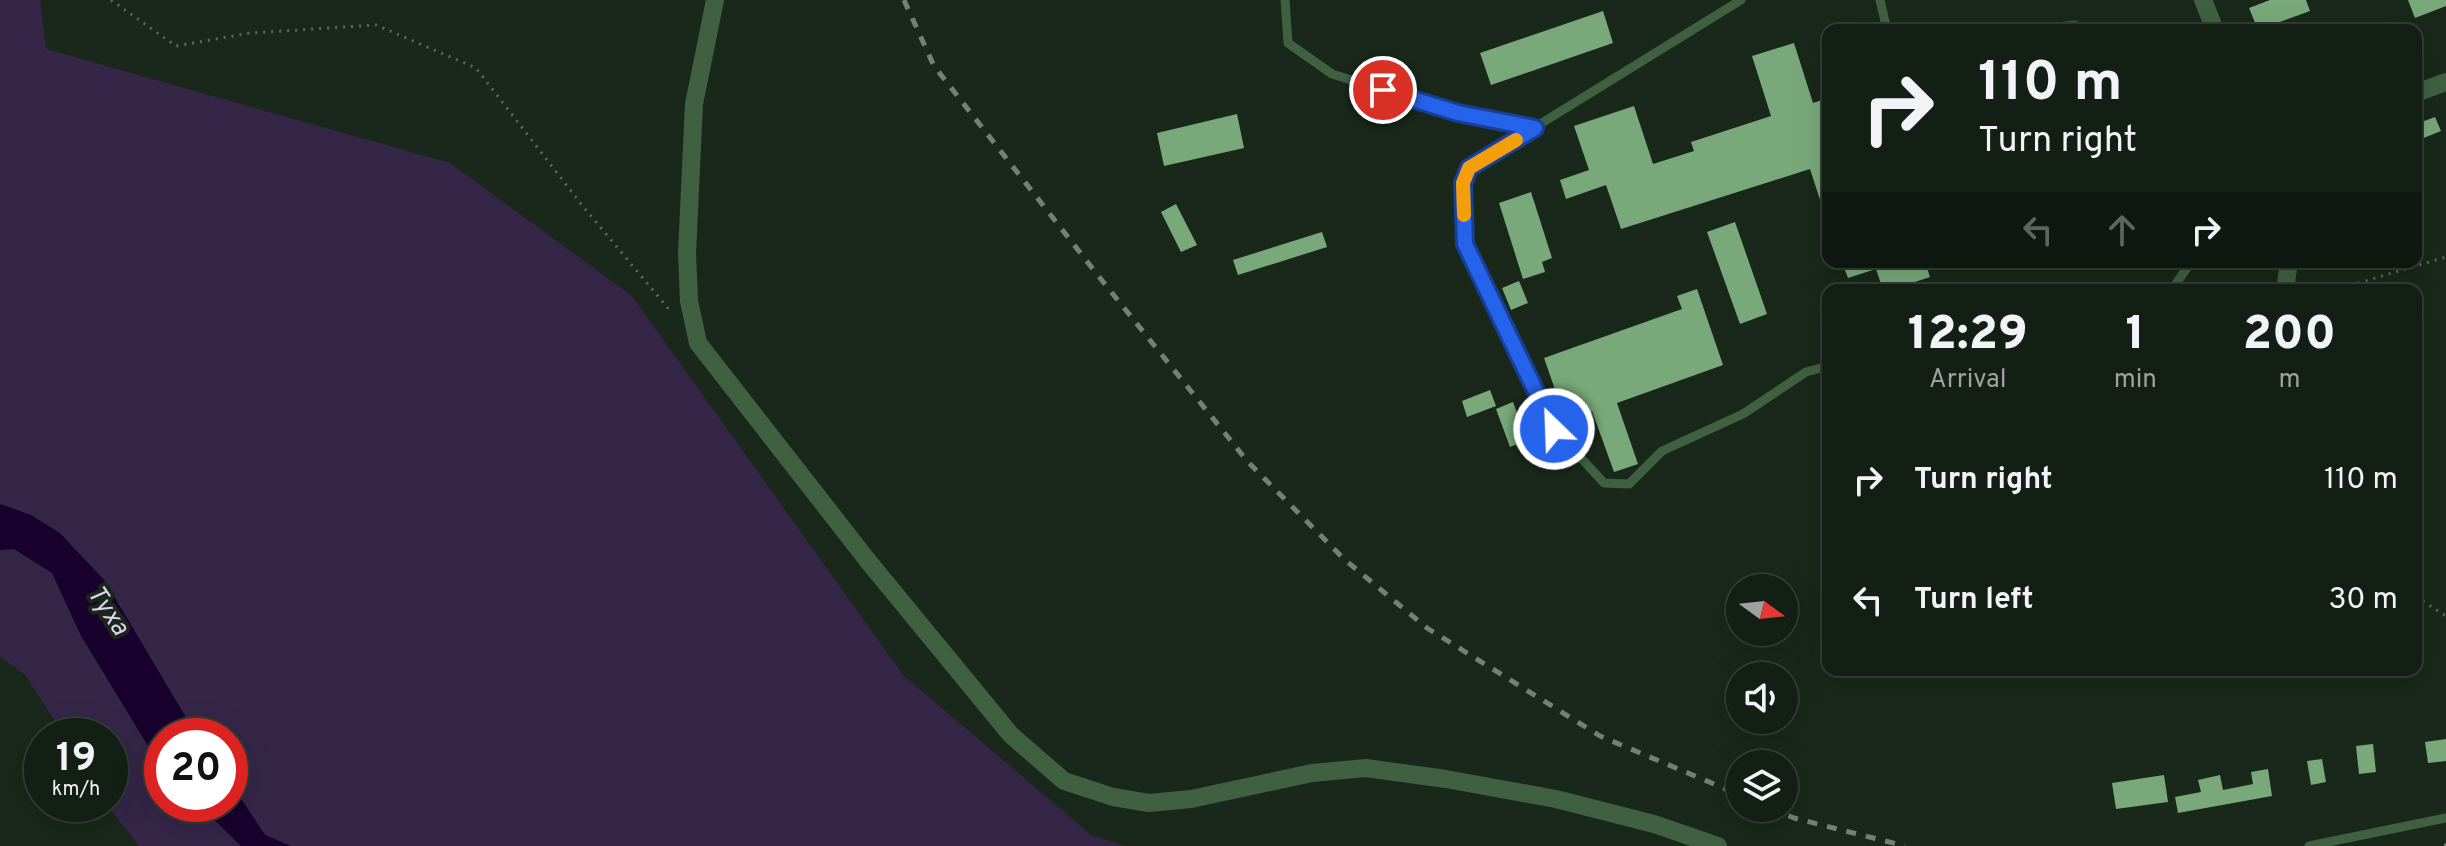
<!DOCTYPE html>
<meta charset="utf-8">
<style>
body{margin:0;font-family:Overpass,sans-serif;background:#1c271d;color:#f1f3f6;height:100vh;display:flex;flex-direction:column;font-size:30px;white-space:nowrap}
*{box-sizing:border-box;margin:0}
p{font-size:26px;color:#9da2a0}
.icon{flex:none;width:44px;height:44px;fill:none;stroke:currentColor;stroke-width:2;stroke-linecap:round;stroke-linejoin:round}
.map{position:relative;flex:1;overflow:hidden}
.side{position:absolute;left:1822px;top:284px;width:600px;height:392px;display:flex;flex-direction:column;background:#131e14;border-radius:16px;box-shadow:0 8px 32px #0002,0 0 0 2px #323c34}
.side>*{flex:none}
.guide{position:absolute;left:1822px;top:24px;width:600px;height:244px;border-radius:16px;box-shadow:0 8px 32px #0002,0 0 0 2px #323c34;background:#131e14;color:#f1f3f6;overflow:hidden}
.needle{width:52px;rotate:105deg}
.tools{position:absolute;left:1726px;top:574px;display:grid;gap:16px}
.tools a{display:grid;place-items:center;width:72px;height:72px;border-radius:50%;background:#131e14;box-shadow:0 8px 32px #0002,0 0 0 2px #323c34;font-size:40px}
.speed{position:absolute;left:24px;top:718px;display:flex;gap:16px;font-size:40px;font-weight:700;text-align:center}
.speed>*{display:grid;place-content:center;width:104px;height:104px;border-radius:50%;background:#131e14;box-shadow:0 8px 32px #0002,0 0 0 2px #323c34;line-height:1}
.speed small{font-size:20px;font-weight:400}
.speed .limit{border:12px solid #d22;background:#fff;color:#111}
.pin{position:absolute;display:grid;place-items:center;width:68px;height:68px;color:#fff;margin:-34px;border:4px solid #fff;border-radius:50%;box-shadow:0 2px 8px #0007}
.me{position:absolute;width:88px;margin:-44px;rotate:336deg;stroke-linejoin:round;filter:drop-shadow(0 0 6px #0008)}
.turn{display:flex;align-items:center;gap:28px;height:168px;padding:0 24px;font-size:36px}
.turn .icon{width:104px;height:104px;stroke-width:2.5}
.turn b{display:block;font-size:56px;line-height:68px}
.lanes{display:flex;align-items:center;height:76px;padding:0 24px;background:#0003;justify-content:center;gap:40px;direction:ltr}
.lanes .off{opacity:.35}
.eta{display:flex;justify-content:space-evenly;align-items:center;height:136px;text-align:center}
.eta b{font-size:48px;font-weight:800;line-height:56px}
ul{padding:0;list-style:none}
li{display:flex;align-items:center;gap:24px;height:120px;padding:0 24px}
li div{flex:1}
li b{display:block;font-size:30px}
li em{font-style:normal}
.map>svg:first-child{display:block}
</style>
<div class="map">
<svg width="2446" height="846" viewBox="0 0 2446 846">
<rect width="100%" height="100%" fill="#19281a"/>
<path fill="#352648" fill-rule="evenodd" d="M0,0H40L46,49L450,163L632,296L903,675L1091,835L1126,846H139L106,804H110V736H64L26,676L0,656ZM162,736H230V804H162Z"/>
<g fill="#18012c">
<path d="M0,504L31,515L60,533L105,581L197,736H162V769L81,636L52,573L14,549L0,550Z"/>
<path d="M230,782L265,835L291,846H241L198,804H230Z"/>
</g>
<g fill="#79a97b">
<path d="M2270,0H2306L2310,11L2258,30L2249,8Z"/>
<path d="M2408,0H2446V6L2415,18Z"/>
<path d="M1603,11L1613,43L1491,85L1480,53Z"/>
<path d="M1794,43L1813,103L1828,98V215H1825L1810,169L1621,229L1606,185L1566,199L1560,180L1589,170L1574,126L1634,106L1653,164L1694,151L1691,142L1771,116L1752,56Z"/>
<path d="M1237,114L1244,148L1164,166L1157,133Z"/>
<path d="M2435,117L2441,131L2416,141V124Z"/>
<path d="M1531,192L1552,258L1542,262L1545,272L1523,279L1499,203Z"/>
<path d="M1176,204L1197,245L1181,252L1161,212Z"/>
<path d="M1735,222L1767,314L1740,324L1707,232Z"/>
<path d="M1322,232L1327,247L1238,275L1233,260Z"/>
<path d="M1842,262H1925L1930,277L1891,290H1883L1876,269L1848,278Z"/>
<path d="M1519,281L1528,303L1511,310L1502,288Z"/>
<path d="M1697,289L1723,365L1617,403L1638,464L1614,472L1592,411L1566,421L1544,358L1682,309L1677,296Z"/>
<path d="M1490,390L1496,406L1467,417L1462,401Z"/>
<path d="M1513,402L1527,440L1510,447L1496,409Z"/>
<path d="M2446,739V761L2428,763L2425,742Z"/>
<path d="M2373,744L2376,772L2359,774L2356,746Z"/>
<path d="M2322,759L2326,782L2311,785L2307,761Z"/>
<path d="M2268,769L2272,796L2178,813L2175,797L2201,792L2198,780L2220,775L2223,790L2253,784L2251,772Z"/>
<path d="M2164,775L2168,802L2116,809L2112,783Z"/>
</g>
<g fill="none" stroke-linecap="round" stroke-linejoin="round">
<g stroke="#5b695c" stroke-width="3" stroke-dasharray="2 6" stroke-linecap="butt">
<path d="M111,0L176,46L250,33L376,25L476,68L581,204L672,313"/>
<path d="M2335,290L2446,257"/>
<path d="M2416,597L2446,616"/>
</g>
<g stroke="#3f6141" stroke-width="9">
<path d="M1285,0L1288,43L1332,74L1458,113L1535,128"/>
<path d="M1741,0L1469,168L1463,183L1465,244L1554,429L1604,483L1629,484L1662,451L1743,414L1806,372L1828,366"/>
<path d="M1880,0L1887,30"/>
<path d="M2030,30L2075,25L2081,30"/>
<path d="M2168,290L2173,288L2191,262"/>
<path d="M2309,846L2446,818"/>
</g>
<g stroke="#3f6141" stroke-width="18">
<path d="M715,0L694,104L687,253L689,301L698,343L868,561L1011,735L1064,781L1113,797L1149,803L1191,799L1312,773L1366,768L1446,779L1556,799L1654,824L1718,846"/>
<path d="M2203,0L2215,30"/>
<path d="M2416,93L2446,82"/>
<path d="M2285,290L2289,262"/>
</g>
<g stroke="#738074" stroke-width="5" stroke-dasharray="10 10" stroke-linecap="butt">
<path d="M904,0L934,66L1100,278L1248,462L1344,559L1427,628L1600,736L1740,795"/>
<path d="M1770,808L1794,818L1905,846"/>
<path d="M2444,846H2446"/>
</g>
</g>
<g fill="none" stroke-linecap="round" stroke-linejoin="round">
<g stroke="#184099" stroke-width="20">
<path id="route" d="M1383,90L1458,113L1535,128L1469,168L1463,183L1465,244L1554,429"/>
</g>
<use href="#route" stroke="#2563eb" stroke-width="14"/>
<path stroke="#f59e0b" stroke-width="14" d="M1464,215L1463,183L1469,168L1516,140"/>
</g>
<g text-anchor="middle" dominant-baseline="central" stroke-width="8" stroke-linejoin="round" paint-order="stroke">
<g font-size="26" font-style="italic" fill="#e0d3f3" stroke="#19281a">
<text transform="translate(107 611) rotate(56)">Туха</text>
</g>
</g>
</svg>
<div class="tools">
<a><svg class="needle" viewBox="-14 -14 28 28"><path d="M0-13l5 13h-10z" fill="#e53935"/><path d="M0 13l5-13h-10z" fill="#9da2a0"/></svg></a>
<a><svg class="icon" aria-label="sound" viewBox="0 0 24 24"><path d="M4 9h4l5-4v14l-5-4H4zM17 9q2 3 0 6"/></svg></a>
<a><svg class="icon" aria-label="layers" viewBox="0 0 24 24"><path d="M12 4l9 5-9 5-9-5zM3 14l9 5 9-5"/></svg></a>
</div>
<div class="speed"><div>19<small>km/h</small></div><div class="limit">20</div></div>
<div class="pin" style="left:1383px;top:90px;background:#d93025"><svg class="icon" aria-label="arrive" viewBox="0 0 24 24"><path d="M6 21V4h12l-3 4 3 4H6"/></svg></div>
<svg class="me" style="left:1554px;top:429px" viewBox="-20 -20 40 40"><circle r="17" fill="#2563eb" stroke="#fff" stroke-width="3"/><path d="M0-11L8 9 0 5-8 9z" fill="#fff"/></svg>
<div class="guide">
<div class="turn"><svg class="icon" aria-label="right" viewBox="0 0 24 24"><path d="M7 20v-9h11M14 6l5 5-5 5"/></svg><div><b>110 m</b>Turn right</div></div>
<div class="lanes"><svg class="icon off" aria-label="left" viewBox="0 0 24 24"><path d="M17 20v-9H6M10 6l-5 5 5 5"/></svg><svg class="icon off" aria-label="ahead" viewBox="0 0 24 24"><path d="M12 20V5M6 11l6-6 6 6"/></svg><svg class="icon" aria-label="right" viewBox="0 0 24 24"><path d="M7 20v-9h11M14 6l5 5-5 5"/></svg></div>
</div>
<section class="side">
<div class="eta">
<div><b>12:29</b><p>Arrival</p></div>
<div><b>1</b><p>min</p></div>
<div><b>200</b><p>m</p></div>
</div>
<ul>
<li><svg class="icon" aria-label="right" viewBox="0 0 24 24"><path d="M7 20v-9h11M14 6l5 5-5 5"/></svg><div><b>Turn right</b></div><em>110 m</em></li>
<li><svg class="icon" aria-label="left" viewBox="0 0 24 24"><path d="M17 20v-9H6M10 6l-5 5 5 5"/></svg><div><b>Turn left</b></div><em>30 m</em></li>
</ul>
</section>
</div>
